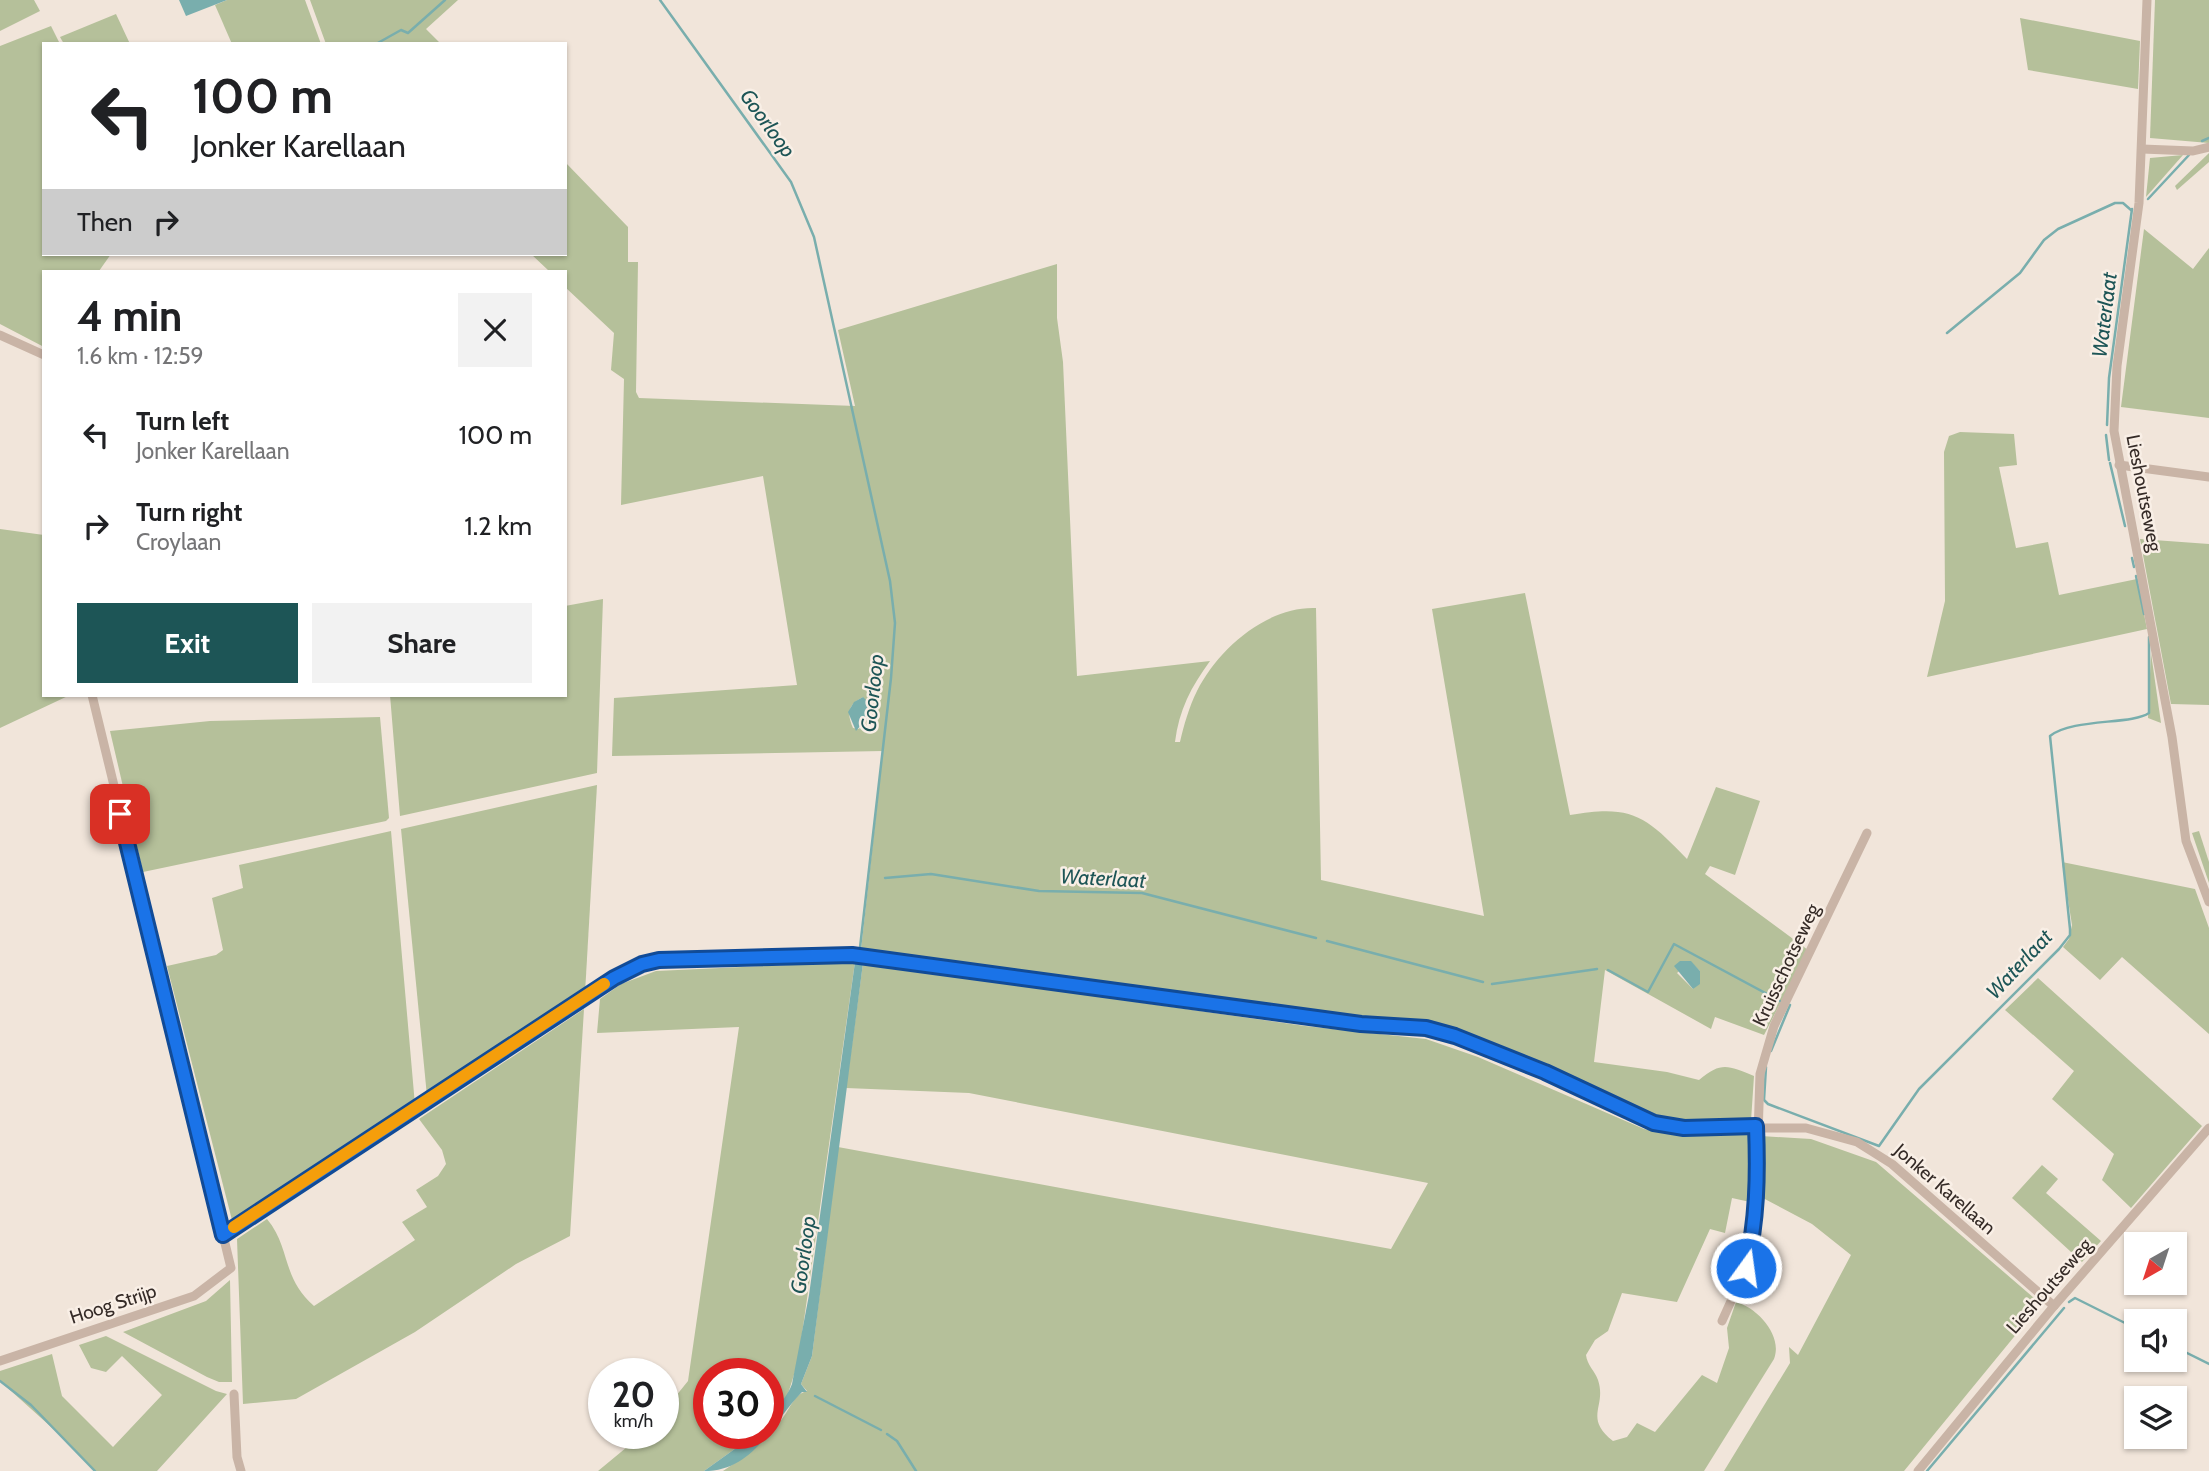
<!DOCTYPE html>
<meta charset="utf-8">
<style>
body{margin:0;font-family:Cabin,sans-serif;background:#f2f2f2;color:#202124;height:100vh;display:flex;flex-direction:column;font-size:26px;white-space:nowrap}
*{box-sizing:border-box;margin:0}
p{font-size:23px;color:#757577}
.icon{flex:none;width:38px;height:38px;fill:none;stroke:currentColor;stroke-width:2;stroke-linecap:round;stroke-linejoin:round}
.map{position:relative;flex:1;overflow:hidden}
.sheet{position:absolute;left:42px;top:270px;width:525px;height:427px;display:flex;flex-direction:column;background:#fff;border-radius:0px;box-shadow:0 2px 5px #0004}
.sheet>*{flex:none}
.top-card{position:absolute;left:42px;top:42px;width:525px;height:214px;border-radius:0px;box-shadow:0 2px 5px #0004;background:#fff;color:#202124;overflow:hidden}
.needle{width:46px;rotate:219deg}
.controls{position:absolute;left:2124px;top:1232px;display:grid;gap:14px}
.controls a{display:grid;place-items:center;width:63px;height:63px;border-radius:0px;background:#fff;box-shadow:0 2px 5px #0004;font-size:35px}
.speed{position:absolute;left:588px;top:1358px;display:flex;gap:14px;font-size:35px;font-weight:700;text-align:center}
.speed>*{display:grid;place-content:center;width:91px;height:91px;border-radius:50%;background:#fff;box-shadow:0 2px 5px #0004;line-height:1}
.speed small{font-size:18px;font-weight:400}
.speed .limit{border:10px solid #d22;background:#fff;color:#111}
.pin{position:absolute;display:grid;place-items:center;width:60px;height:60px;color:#fff;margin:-30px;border-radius:14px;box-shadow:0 4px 10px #0006}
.me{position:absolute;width:77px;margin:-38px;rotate:14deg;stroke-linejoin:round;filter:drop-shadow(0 0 5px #0008)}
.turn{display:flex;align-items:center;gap:24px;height:147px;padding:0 35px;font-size:32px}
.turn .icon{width:91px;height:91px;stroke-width:2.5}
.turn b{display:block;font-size:49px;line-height:60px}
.then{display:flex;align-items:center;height:66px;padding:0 35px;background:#0003;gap:14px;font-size:26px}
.round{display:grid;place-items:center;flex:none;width:74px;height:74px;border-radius:0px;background:#f2f2f2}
.headline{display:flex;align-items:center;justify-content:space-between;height:119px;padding:0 35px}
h1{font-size:42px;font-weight:700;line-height:52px}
.cta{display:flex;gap:14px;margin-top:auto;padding:14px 35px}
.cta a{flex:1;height:80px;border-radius:0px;background:#1d5556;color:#fff;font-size:28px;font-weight:700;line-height:80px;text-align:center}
.cta a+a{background:#f2f2f2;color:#202124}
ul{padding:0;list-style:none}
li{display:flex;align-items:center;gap:21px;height:91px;padding:0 35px}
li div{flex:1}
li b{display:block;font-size:26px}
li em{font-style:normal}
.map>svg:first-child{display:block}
</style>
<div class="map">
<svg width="2209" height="1471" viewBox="0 0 2209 1471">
<rect width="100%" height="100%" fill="#f1e5da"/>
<g fill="#b5c09a" fill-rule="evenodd">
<path d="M0,0H34L40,11L0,31Z"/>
<path d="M227,0H305L321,44H232L215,5Z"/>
<path d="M310,0H458L426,29L441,44H326Z"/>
<path d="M2155,0H2209V143L2150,138Z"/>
<path d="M116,14L130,44H64L60,37Z"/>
<path d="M2020,18L2140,41L2138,89L2028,70Z"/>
<path d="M51,26L60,44H44V254H111L99,271H44V347L0,324V46Z"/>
<path d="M2209,153V162L2177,190L2175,186Z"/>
<path d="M2183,155L2146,197L2150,158Z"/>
<path d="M565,162L628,227V262H638L636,392L639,398L855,406L838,330L1057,264V318L1063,362L1077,676L1210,661C1191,687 1179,710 1175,742H1180C1184,725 1189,707 1197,691C1218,649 1267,606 1316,608L1321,880L1484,916L1432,609L1525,593L1570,815C1632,804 1646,816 1687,859L1716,787L1760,801L1735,875L1710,866L1705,874L1808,950L1764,1035L1715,1017L1711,1029L1605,970L1594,1062L1667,1072L1699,1080C1722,1061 1728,1066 1754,1076L1751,1121L1677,1123L1661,1120L1468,1039L1414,1025L1308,1014L861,950L883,751L612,756L614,698L797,685L763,476L621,505L624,379L611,370L614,333L565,287V271H549L531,254H565ZM863,697L866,719L859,729L853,728C847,714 847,705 863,697ZM1690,961L1700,971L1693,989L1677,973Z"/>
<path d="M2144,229L2193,269L2209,248V418L2121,407Z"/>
<path d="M1960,432L2014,434L2017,465L1999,467L2016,548L2048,542L2059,595L2137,579L2147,629L1927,677L1945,601L1944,452L1949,436Z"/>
<path d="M0,529L44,535V695H70L0,728Z"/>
<path d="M2140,539L2209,544V705L2171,704Z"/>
<path d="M603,599L597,773L400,816L390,695H565V606Z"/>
<path d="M2151,653L2161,723L2148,718Z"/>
<path d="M380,717L389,818L386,821L143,872L110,731L210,721Z"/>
<path d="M597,785L585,993L427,1096L401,829Z"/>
<path d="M391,831L415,1105L233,1224L167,966L216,955L223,950L212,898L243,888L239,865Z"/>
<path d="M2199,831L2209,862V883L2192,833Z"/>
<path d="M2062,862L2195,889L2209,928V1034L2122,957L2100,980L2063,947L2069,939L2072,925Z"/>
<path d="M855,962L798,1362L787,1397L768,1420V1374H709V1433H757L704,1471H598L644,1433H663V1412L688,1381L739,1027L597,1033L600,999L621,984L656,971Z"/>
<path d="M863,963L1305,1026L1426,1039L1478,1057L1644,1129L1675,1135H1749L1750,1202L1732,1198L1725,1233L1710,1229L1677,1302L1622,1293L1608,1331L1595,1340L1586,1355C1587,1365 1595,1371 1598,1380C1607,1407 1583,1417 1613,1441L1627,1437L1637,1423L1655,1432L1702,1375L1717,1383L1729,1348L1727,1328L1736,1302C1758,1308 1783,1336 1774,1359L1704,1471H723C745,1456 766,1441 782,1419C790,1409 794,1394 807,1391L801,1384L812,1356L838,1147L1391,1249L1428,1183L969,1093L846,1088Z"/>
<path d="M2038,978L2202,1126L2131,1208L2102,1180L2114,1154L2052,1099L2074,1071L2005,1010Z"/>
<path d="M584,1009L570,1236L516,1264L415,1332L296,1399L243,1404L237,1239L267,1219C291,1248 281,1277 314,1306L415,1240L402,1222L427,1207L416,1190L438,1176L446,1164L442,1150L419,1119Z"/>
<path d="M1761,1136L1811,1139L1876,1162L2041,1304L1904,1471H1724L1790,1363L1789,1347L1798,1355L1851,1255L1812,1224L1761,1197Z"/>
<path d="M2042,1165L2058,1179L2046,1193L2101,1241L2082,1262L2012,1198Z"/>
<path d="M230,1280L232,1382H219L207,1377L123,1332L206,1301Z"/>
<path d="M106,1336L216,1391L227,1394L157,1471H94L70,1444L0,1381V1371L52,1354L62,1396L113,1447L162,1395L122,1356L106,1372L91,1368L79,1345Z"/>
</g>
<g fill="#79aead">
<path d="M179,0H227L186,16Z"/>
<path d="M863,697L870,704L866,719L856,731L848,712L854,702Z"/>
<path d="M1680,961H1691L1700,971V984L1693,989L1674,966Z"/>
<path d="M855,962L863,963L812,1356L801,1384L807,1392H802C772,1422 755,1471 704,1471L757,1433H768C768,1413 785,1403 792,1384L809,1295Z"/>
</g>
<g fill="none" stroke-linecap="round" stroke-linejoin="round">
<g stroke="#79aead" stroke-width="2.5">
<path d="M660,0L791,182L814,237L890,581L895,623L891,678L858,965"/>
<path d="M376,44L401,30L408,33L445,0"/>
<path d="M2202,141L2209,138"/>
<path d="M2148,199L2189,155"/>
<path d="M1947,333L2020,273L2044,240L2058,229L2115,203H2123L2131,210"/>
<path d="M2107,425L2109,378L2132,209"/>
<path d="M2106,435L2109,460"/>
<path d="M2110,463L2125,526"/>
<path d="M2132,558L2134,567"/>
<path d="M2136,576L2144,614"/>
<path d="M885,878L931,874L1039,891L1142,893L1316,938"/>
<path d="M1327,941L1483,982"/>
<path d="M1608,970L1648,992L1674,944L1780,1001"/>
<path d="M1492,984L1597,969"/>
<path d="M1771,1051L1790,1005"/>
<path d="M1766,1067L1764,1100L1768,1104L1879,1146L1919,1089L2059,949L2070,935V929L2050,736C2072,718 2132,725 2149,713V637"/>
<path d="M2069,1302L2075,1298L2137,1329"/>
<path d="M2175,1347L2209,1364"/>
<path d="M0,1381L31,1405L95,1471"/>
<path d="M815,1396L881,1430"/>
<path d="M887,1434L897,1441L916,1471"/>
<path d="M1927,1471L2064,1308"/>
</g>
<g stroke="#c9b4a6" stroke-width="9">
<path d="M2147,0L2139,203L2117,366L2114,431L2172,737L2186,841L2209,902"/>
<path d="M2142,149L2193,151L2209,147"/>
<path d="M0,335L44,355"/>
<path d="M2119,465L2209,477"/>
<path d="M223,1235L613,978L642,964L659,960L852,955L1361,1024L1426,1028L1455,1036L1545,1072L1654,1123L1684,1128H1806L1857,1142L1892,1164L2054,1306"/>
<path d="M1722,1321L1746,1268L1755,1229L1760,1074L1774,1026L1867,833"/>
<path d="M0,1361L194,1296L231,1268L92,695"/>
<path d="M234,1394L237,1457L241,1471"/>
<path d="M1918,1471L2054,1306L2209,1128"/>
</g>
</g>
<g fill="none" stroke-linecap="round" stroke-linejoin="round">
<g stroke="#114b97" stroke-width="18">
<path id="route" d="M120,814L223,1235L614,978L642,964L659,960L852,955L1361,1024L1426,1028L1455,1036L1545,1072L1654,1123L1684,1128L1756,1126C1758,1176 1757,1220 1746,1268"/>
</g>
<use href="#route" stroke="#1a73e8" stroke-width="12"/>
<path stroke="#f59e0b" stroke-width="12" d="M234,1227L604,984"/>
</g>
<g text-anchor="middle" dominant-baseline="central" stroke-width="5" stroke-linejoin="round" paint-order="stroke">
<g font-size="19" fill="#352b27" stroke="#f9efe6">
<text transform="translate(2144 493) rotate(79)">Lieshoutseweg</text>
<text transform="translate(1786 965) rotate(-65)">Kruisschotseweg</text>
<text transform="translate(1945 1189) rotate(41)">Jonker Karellaan</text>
<text transform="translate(2049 1286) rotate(-49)">Lieshoutseweg</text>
<text transform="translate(113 1304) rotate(-18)">Hoog Strijp</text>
</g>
<g font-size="21" font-style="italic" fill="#1d5556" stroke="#f9efe6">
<text transform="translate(768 123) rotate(54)">Goorloop</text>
<text transform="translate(2104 315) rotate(-83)">Waterlaat</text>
<text transform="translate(872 693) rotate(-84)">Goorloop</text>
<text transform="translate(1103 878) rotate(3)">Waterlaat</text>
<text transform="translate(2019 964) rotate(-47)">Waterlaat</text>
<text transform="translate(803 1255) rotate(-82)">Goorloop</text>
</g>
</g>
</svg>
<div class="controls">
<a><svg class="needle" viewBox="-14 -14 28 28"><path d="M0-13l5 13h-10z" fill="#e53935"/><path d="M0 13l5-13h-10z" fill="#757577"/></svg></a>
<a><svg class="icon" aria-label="sound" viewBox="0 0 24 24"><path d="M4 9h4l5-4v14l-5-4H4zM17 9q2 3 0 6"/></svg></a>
<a><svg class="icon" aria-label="layers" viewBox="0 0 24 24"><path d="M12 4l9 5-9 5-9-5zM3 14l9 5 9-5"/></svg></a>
</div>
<div class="speed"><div>20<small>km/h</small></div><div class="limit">30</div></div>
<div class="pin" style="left:120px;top:814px;background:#d93025"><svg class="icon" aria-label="arrive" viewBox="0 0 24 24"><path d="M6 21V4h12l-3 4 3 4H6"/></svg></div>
<svg class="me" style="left:1746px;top:1268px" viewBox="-20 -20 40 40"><circle r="17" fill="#1a73e8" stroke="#fff" stroke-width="3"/><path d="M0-11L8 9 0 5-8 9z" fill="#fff"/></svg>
<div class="top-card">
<div class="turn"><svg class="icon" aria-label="left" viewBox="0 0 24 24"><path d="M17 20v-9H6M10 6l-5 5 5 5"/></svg><div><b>100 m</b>Jonker Karellaan</div></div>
<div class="then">Then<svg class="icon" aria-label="right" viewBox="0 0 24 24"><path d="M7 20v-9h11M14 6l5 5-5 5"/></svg></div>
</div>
<section class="sheet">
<div class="headline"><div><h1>4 min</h1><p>1.6 km · 12:59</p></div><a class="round"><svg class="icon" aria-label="close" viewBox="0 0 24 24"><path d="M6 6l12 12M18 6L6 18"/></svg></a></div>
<ul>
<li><svg class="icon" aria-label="left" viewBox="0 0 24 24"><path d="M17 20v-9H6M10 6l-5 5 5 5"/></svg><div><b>Turn left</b><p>Jonker Karellaan</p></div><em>100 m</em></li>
<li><svg class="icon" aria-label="right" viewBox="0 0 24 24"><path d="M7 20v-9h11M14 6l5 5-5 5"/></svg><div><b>Turn right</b><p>Croylaan</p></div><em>1.2 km</em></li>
</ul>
<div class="cta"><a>Exit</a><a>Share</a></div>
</section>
</div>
